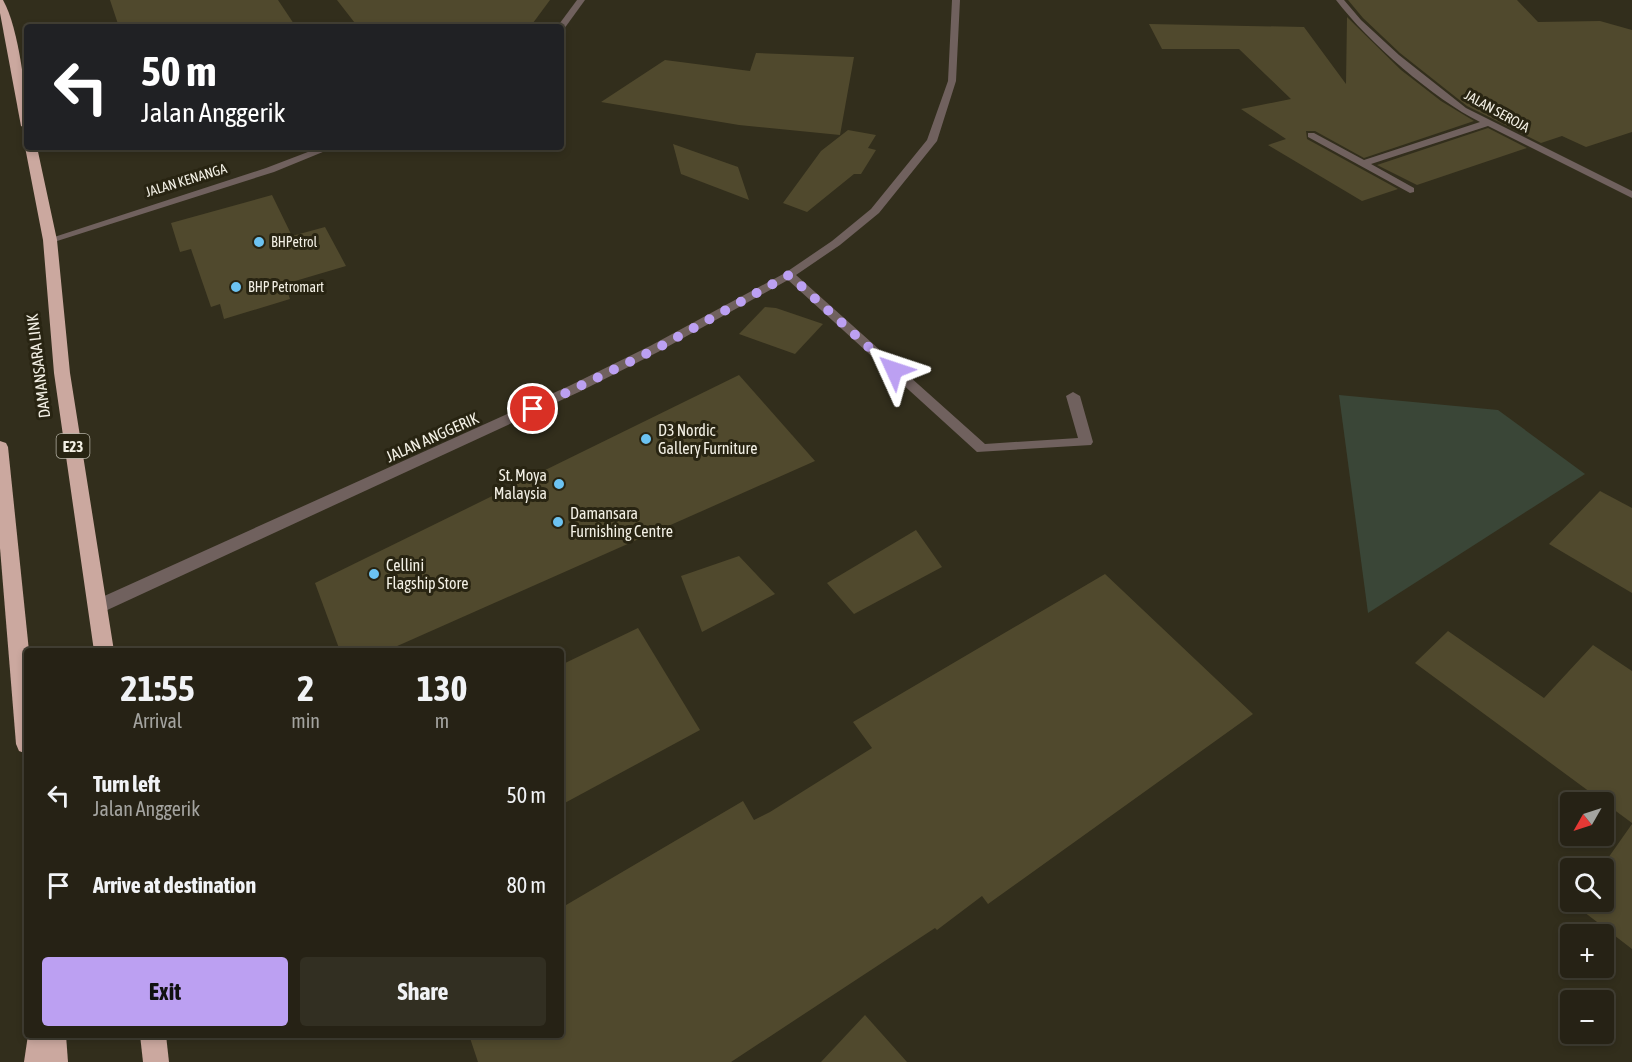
<!DOCTYPE html>
<meta charset="utf-8">
<style>
body{margin:0;font-family:"Asap Condensed",sans-serif;background:#322f22;color:#f1f3f6;height:100vh;display:flex;flex-direction:column;font-size:22px;white-space:nowrap}
*{box-sizing:border-box;margin:0}
p{font-size:20px;color:#a4a4a0}
.icon{flex:none;width:33px;height:33px;fill:none;stroke:currentColor;stroke-width:2;stroke-linecap:round;stroke-linejoin:round}
.map{position:relative;flex:1;overflow:hidden}
.sheet{position:absolute;left:24px;top:648px;width:540px;height:390px;display:flex;flex-direction:column;background:#262215;border-radius:6px;box-shadow:0 3px 9px #0003,0 0 0 2px #423f34}
.sheet>*{flex:none}
.banner{position:absolute;left:24px;top:24px;width:540px;height:126px;border-radius:6px;box-shadow:0 3px 9px #0003,0 0 0 2px #423f34;background:#202124;color:#fff;overflow:hidden}
.needle{width:39px;rotate:231deg}
.controls{position:absolute;left:1560px;top:792px;display:grid;gap:12px}
.controls a{display:grid;place-items:center;width:54px;height:54px;border-radius:6px;background:#262215;box-shadow:0 3px 9px #0003,0 0 0 2px #423f34;font-size:30px}
.pin{position:absolute;display:grid;place-items:center;width:51px;height:51px;color:#fff;margin:-26px;border:3px solid #fff;border-radius:50%;box-shadow:0 2px 6px #0007}
.me{position:absolute;width:66px;margin:-33px;rotate:312deg;stroke-linejoin:round;filter:drop-shadow(0 0 4px #0008)}
.turn{display:flex;align-items:center;gap:21px;height:126px;padding:0 18px;font-size:27px}
.turn .icon{width:78px;height:78px;stroke-width:2.5}
.turn b{display:block;font-size:42px;line-height:51px}
.eta{display:flex;justify-content:space-evenly;align-items:center;height:102px;text-align:center}
.eta b{font-size:36px;font-weight:700;line-height:42px}
.action{display:flex;gap:12px;margin-top:auto;padding:12px 18px}
.action a{flex:1;height:69px;border-radius:6px;background:#bca0f2;color:#111;font-size:24px;font-weight:700;line-height:69px;text-align:center}
.action a+a{background:#322f22;color:#f1f3f6}
ul{padding:0;list-style:none}
li{display:flex;align-items:center;gap:18px;height:90px;padding:0 18px}
li div{flex:1}
li b{display:block;font-size:22px}
li em{font-style:normal}
.map>svg:first-child{display:block}
</style>
<div class="map">
<svg width="1632" height="1062" viewBox="0 0 1632 1062">
<rect width="100%" height="100%" fill="#322e1c"/>
<path fill="#3a4637" d="M1339,395L1498,410L1585,474L1368,613Z"/>
<g fill="#50492d">
<path d="M110,0H278L296,27H119Z"/>
<path d="M337,0H550L530,27H358Z"/>
<path d="M1348,0H1517L1538,22L1600,21L1632,30V132L1586,147L1562,136L1541,143L1467,106L1400,53L1363,18Z"/>
<path d="M1347,17L1401,70L1441,101L1474,121L1364,158L1315,131H1306L1307,139L1398,189L1362,201L1268,145L1286,139L1241,109L1291,99L1239,49H1162L1149,24L1304,27L1346,84Z"/>
<path d="M756,53L854,57L840,135L739,125L601,102L665,60L750,71Z"/>
<path d="M1488,128L1527,148L1417,185L1377,165Z"/>
<path d="M848,130L876,135L868,148L876,150L861,174H854L807,212L783,203L821,151Z"/>
<path d="M673,144L738,167L749,200L681,174Z"/>
<path d="M272,195L292,236L325,227L346,266L285,284L290,299L224,319L220,304L211,307L191,249L180,252L171,223Z"/>
<path d="M765,307L776,308L823,324L795,354L739,334Z"/>
<path d="M739,375L815,461L386,651H340L315,583Z"/>
<path d="M1600,491L1632,508V593L1549,544Z"/>
<path d="M916,530L942,567L854,614L827,583Z"/>
<path d="M739,556L775,594L702,632L681,576Z"/>
<path d="M1105,574L1253,714L988,904L982,896L937,930L935,928L731,1062H478L469,1035H561V908L743,801L754,820L770,812L872,748L853,722Z"/>
<path d="M638,628L700,730L561,805V665Z"/>
<path d="M1448,631L1544,698L1593,645L1632,671V823L1415,663Z"/>
<path d="M1632,824V949L1575,905L1578,902H1604V868H1601Z"/>
<path d="M865,1015L907,1062H821Z"/>
</g>
<g fill="none" stroke-linecap="round" stroke-linejoin="round">
<g fill="#70615e" fill-rule="evenodd">
<path d="M577,0H585L564,29L557,27Z"/>
<path d="M952,0H960L956,81L937,141L879,213L840,245L796,275L985,444L1078,438L1066,396L1073,392L1080,396L1093,442L1091,445L977,452L788,280L658,352L579,392L103,612L97,614L91,612L89,607L91,602L569,386L650,346L785,273L832,241L871,209L927,140L948,81Z"/>
<path d="M1336,0H1344L1361,20L1399,55L1466,108L1632,191V198L1488,126L1371,164L1414,188V192L1410,193L1308,137V133H1314L1364,160L1480,122C1434,99 1368,42 1336,0Z"/>
<path d="M321,147H335L274,172L54,242L50,243L45,240L266,168Z"/>
</g>
<g fill="#cba89f" fill-rule="evenodd">
<path d="M0,0H3C19,28 27,97 27,129L21,126L0,13Z"/>
<path d="M27,145V147H37L57,240L70,373L114,651H94L54,373L43,240L25,147Z"/>
<path d="M0,441L6,443L8,447L29,651L27,754L19,751L16,744L0,548Z"/>
<path d="M28,1035H66L68,1062H24Z"/>
<path d="M140,1035H166L169,1062H143Z"/>
</g>
</g>
<g fill="none" stroke-linecap="round" stroke-linejoin="round">
<path stroke="#bca0f2" stroke-width="10" stroke-dasharray="0 18" d="M533,409L654,350L789,275L894,370"/>
</g>
<g fill="#6cc3f2" stroke="#282412" stroke-width="2">
<circle cx="259" cy="242" r="6"/>
<circle cx="236" cy="287" r="6"/>
<circle cx="646" cy="439" r="6"/>
<circle cx="559" cy="484" r="6"/>
<circle cx="558" cy="522" r="6"/>
<circle cx="374" cy="574" r="6"/>
</g>
<g text-anchor="middle" dominant-baseline="central" stroke-width="6" stroke-linejoin="round" paint-order="stroke">
<g font-size="14" fill="#f3f0e5" stroke="#282412">
<text transform="translate(1497 111) rotate(29)">JALAN SEROJA</text>
<text transform="translate(186 180) rotate(-17)">JALAN KENANGA</text>
</g>
<g font-size="14" fill="#f3f0e5" stroke="#282412" text-anchor="start">
<text x="271" y="242">BHPetrol</text>
<text x="248" y="287">BHP Petromart</text>
</g>
<rect fill="#282412" stroke="#b6b3a6" stroke-width="1.5" x="56.5" y="434" width="33" height="24" rx="4.5"/>
<g font-size="15" font-weight="bold" fill="#f3f0e5">
<text x="73" y="446">E23</text>
</g>
<g font-size="16" fill="#f3f0e5" stroke="#282412">
<text transform="translate(38 366) rotate(-97)">DAMANSARA LINK</text>
<text transform="translate(432 437) rotate(-24)">JALAN ANGGERIK</text>
</g>
<g font-size="16" fill="#f3f0e5" stroke="#282412" text-anchor="start">
<text x="658" y="430">D3 Nordic<tspan x="658" dy="18">Gallery Furniture</tspan></text>
<text x="547" y="475" text-anchor="end">St. Moya<tspan x="547" dy="18">Malaysia</tspan></text>
<text x="570" y="513">Damansara<tspan x="570" dy="18">Furnishing Centre</tspan></text>
<text x="386" y="565">Cellini<tspan x="386" dy="18">Flagship Store</tspan></text>
</g>
</g>
</svg>
<div class="controls">
<a><svg class="needle" viewBox="-14 -14 28 28"><path d="M0-13l5 13h-10z" fill="#e53935"/><path d="M0 13l5-13h-10z" fill="#a4a4a0"/></svg></a>
<a><svg class="icon" aria-label="search" viewBox="0 0 24 24"><circle cx="10" cy="10" r="6"/><path d="M15 15l6 6"/></svg></a>
<a>+</a>
<a>−</a>
</div>
<div class="pin" style="left:533px;top:409px;background:#d93025"><svg class="icon" aria-label="arrive" viewBox="0 0 24 24"><path d="M6 21V4h12l-3 4 3 4H6"/></svg></div>
<svg class="me" style="left:894px;top:370px" viewBox="-20 -20 40 40"><path d="M0-17L14 15 0 8-14 15z" fill="#bca0f2" stroke="#fff" stroke-width="4"/></svg>
<div class="banner">
<div class="turn"><svg class="icon" aria-label="left" viewBox="0 0 24 24"><path d="M17 20v-9H6M10 6l-5 5 5 5"/></svg><div><b>50 m</b>Jalan Anggerik</div></div>
</div>
<section class="sheet">
<div class="eta">
<div><b>21:55</b><p>Arrival</p></div>
<div><b>2</b><p>min</p></div>
<div><b>130</b><p>m</p></div>
</div>
<ul>
<li><svg class="icon" aria-label="left" viewBox="0 0 24 24"><path d="M17 20v-9H6M10 6l-5 5 5 5"/></svg><div><b>Turn left</b><p>Jalan Anggerik</p></div><em>50 m</em></li>
<li><svg class="icon" aria-label="arrive" viewBox="0 0 24 24"><path d="M6 21V4h12l-3 4 3 4H6"/></svg><div><b>Arrive at destination</b></div><em>80 m</em></li>
</ul>
<div class="action"><a>Exit</a><a>Share</a></div>
</section>
</div>
